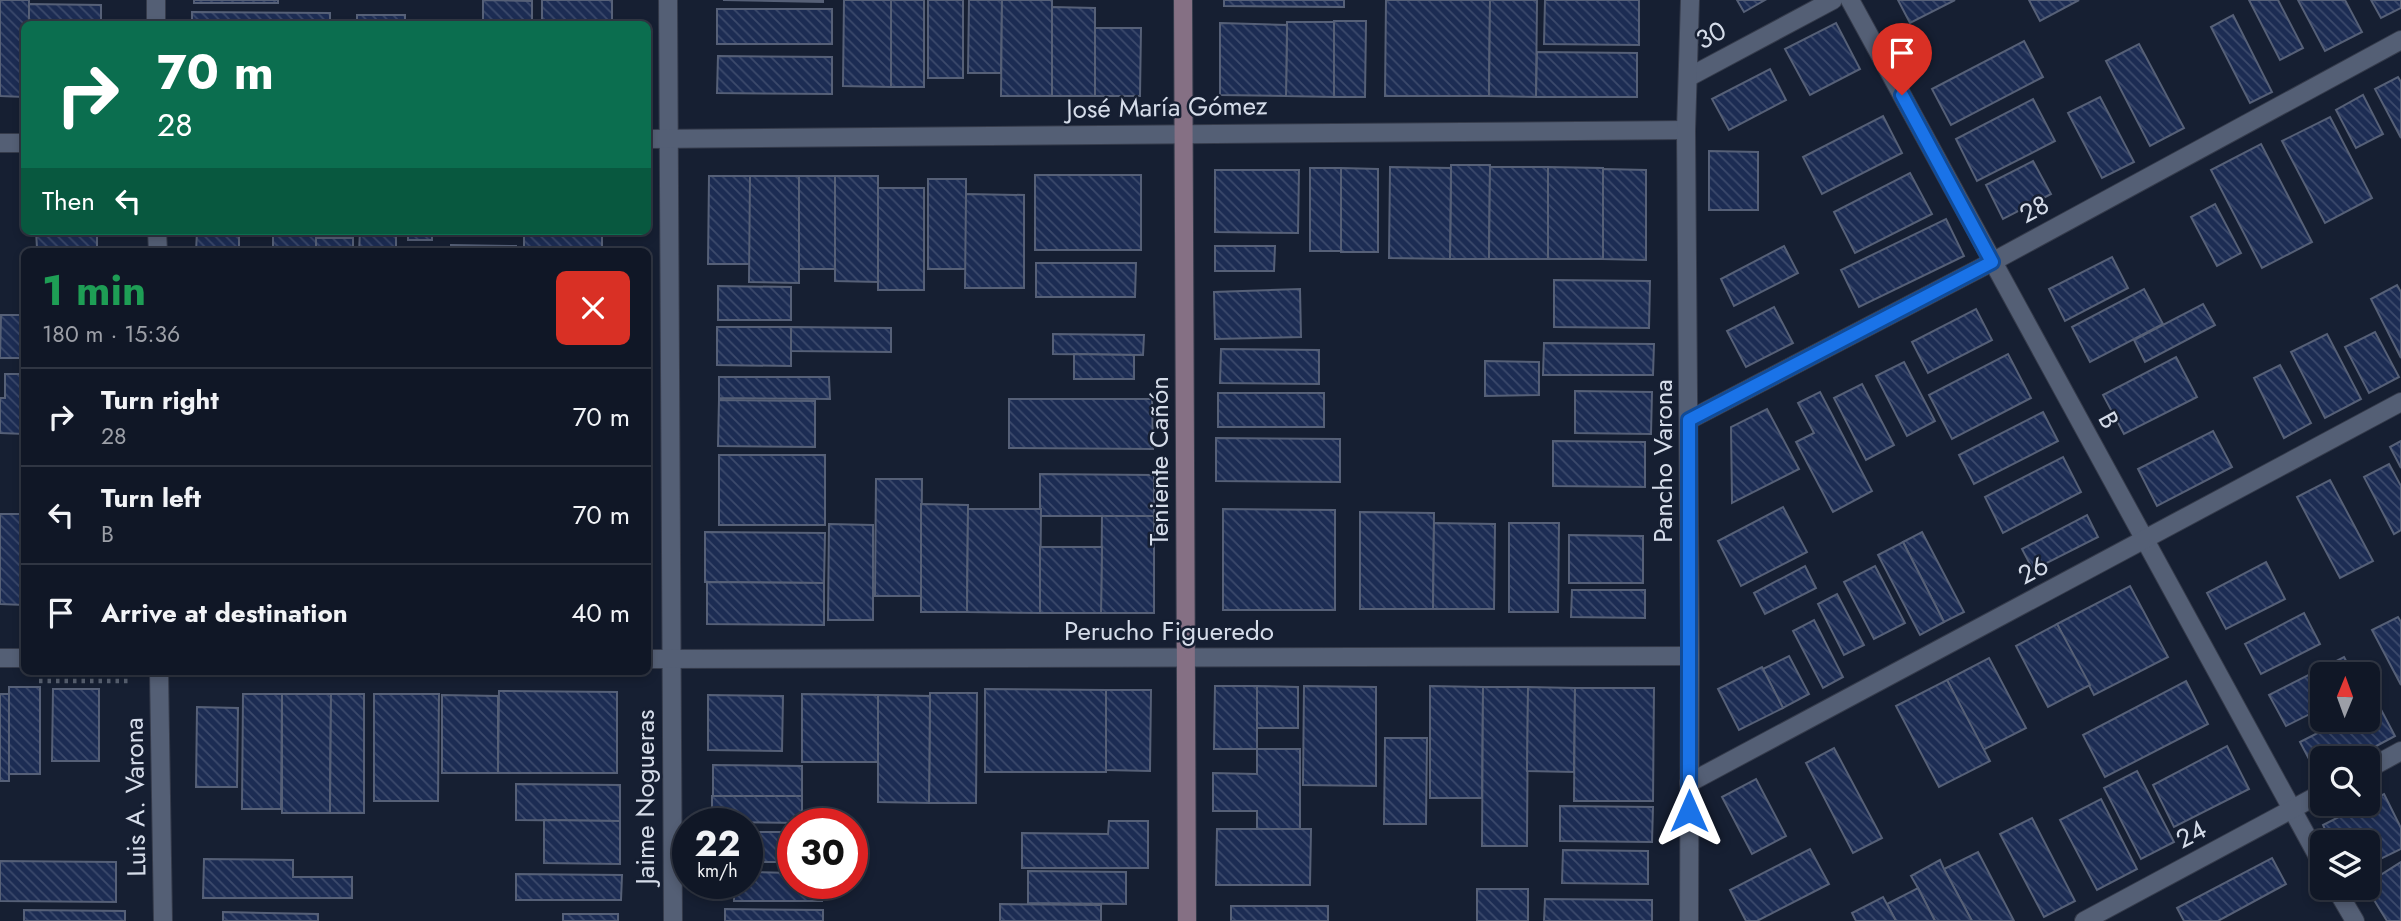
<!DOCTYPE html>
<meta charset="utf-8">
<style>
body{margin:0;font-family:Jost,sans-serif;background:#1e2432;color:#f1f3f6;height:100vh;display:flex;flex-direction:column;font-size:26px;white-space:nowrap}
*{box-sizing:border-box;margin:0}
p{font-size:23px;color:#9c9fa7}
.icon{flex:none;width:38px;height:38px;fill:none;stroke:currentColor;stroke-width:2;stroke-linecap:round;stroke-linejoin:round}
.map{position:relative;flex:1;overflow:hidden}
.details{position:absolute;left:21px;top:248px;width:630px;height:427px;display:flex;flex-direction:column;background:#101726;border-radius:10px;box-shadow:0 4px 10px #0003,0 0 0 2px #303643}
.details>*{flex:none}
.top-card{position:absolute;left:21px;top:21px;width:630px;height:214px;border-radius:10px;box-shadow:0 4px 10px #0003,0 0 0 2px #303643;background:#0b6e4f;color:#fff;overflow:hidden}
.needle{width:46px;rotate:1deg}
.buttons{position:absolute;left:2310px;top:662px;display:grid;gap:14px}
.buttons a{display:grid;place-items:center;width:70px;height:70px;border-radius:10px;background:#101726;box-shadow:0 4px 10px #0003,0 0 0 2px #303643;font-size:35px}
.speed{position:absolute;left:672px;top:808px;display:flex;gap:14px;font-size:35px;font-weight:700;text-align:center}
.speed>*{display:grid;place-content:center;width:91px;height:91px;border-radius:50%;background:#101726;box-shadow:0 4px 10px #0003,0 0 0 2px #303643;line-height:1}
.speed small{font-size:18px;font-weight:400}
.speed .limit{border:10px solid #d22;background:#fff;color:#111}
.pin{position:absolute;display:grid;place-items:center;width:60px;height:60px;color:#fff;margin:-72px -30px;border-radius:50% 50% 50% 0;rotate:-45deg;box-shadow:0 0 7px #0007}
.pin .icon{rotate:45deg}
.me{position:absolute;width:77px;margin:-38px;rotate:0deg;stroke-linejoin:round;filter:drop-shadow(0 0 5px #0008)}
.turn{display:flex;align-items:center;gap:24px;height:147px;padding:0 21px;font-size:32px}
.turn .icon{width:91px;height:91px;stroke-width:2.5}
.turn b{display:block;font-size:49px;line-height:60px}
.then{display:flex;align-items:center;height:66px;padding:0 21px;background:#0003;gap:14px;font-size:26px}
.round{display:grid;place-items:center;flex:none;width:74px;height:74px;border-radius:10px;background:#1e2432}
.head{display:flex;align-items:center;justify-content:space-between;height:119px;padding:0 21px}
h1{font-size:42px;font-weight:700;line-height:52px;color:#1e9e55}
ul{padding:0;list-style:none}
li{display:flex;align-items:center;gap:21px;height:98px;padding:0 21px;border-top:2px solid #303643}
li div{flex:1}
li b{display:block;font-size:26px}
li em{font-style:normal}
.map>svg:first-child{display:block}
</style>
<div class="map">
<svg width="2401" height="921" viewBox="0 0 2401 921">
<defs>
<pattern id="building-back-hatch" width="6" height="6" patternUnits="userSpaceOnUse" patternTransform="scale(1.75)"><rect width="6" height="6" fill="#1c2c53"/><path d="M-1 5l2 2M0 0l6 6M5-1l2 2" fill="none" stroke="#3c4a6c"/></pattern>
</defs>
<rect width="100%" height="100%" fill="#161f32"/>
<g fill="url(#building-back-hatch)" stroke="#566077" stroke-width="2">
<path d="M0,0H29V24H24V97L0,96Z"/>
<rect x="194" y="0" width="84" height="3"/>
<path d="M483,0L532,1V24H483Z"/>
<rect x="542" y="0" width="70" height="24"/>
<path d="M723,0H823V2Z"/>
<path d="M844,0H891V87L843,86Z"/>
<rect x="891" y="0" width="33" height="87"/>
<rect x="928" y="0" width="35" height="78"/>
<path d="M969,0H1002L1001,73H968Z"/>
<path d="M1002,0H1052V96H1001Z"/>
<path d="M1224,0H1344V7L1224,6Z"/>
<path d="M1386,0H1490L1489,96H1385Z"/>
<path d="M1490,0H1537L1536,97L1489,96Z"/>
<path d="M1545,0H1639V45L1544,44Z"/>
<path d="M1737,0H1765L1744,12Z"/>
<path d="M1898,0H1955L1910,23Z"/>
<path d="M2029,0H2079L2040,21Z"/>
<path d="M2249,0H2278L2303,48L2280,60Z"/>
<path d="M2298,0H2345L2362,32L2325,51Z"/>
<path d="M2371,0H2401V8L2381,18Z"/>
<path d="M29,4L101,5V24H29Z"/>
<path d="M1052,7L1095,8V96H1052Z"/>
<rect x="717" y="9" width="115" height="35"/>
<path d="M192,12L330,13V24H192Z"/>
<rect x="357" y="15" width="48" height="9"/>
<path d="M2233,15L2272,92L2250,103L2211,27Z"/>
<path d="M1334,21H1366L1365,97H1334Z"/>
<path d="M1287,22H1334V97L1286,96Z"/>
<path d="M1220,23L1287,25L1286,96L1220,95Z"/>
<path d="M1836,23L1860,69L1810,95L1785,49Z"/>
<path d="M1095,28H1141L1140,96H1095Z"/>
<path d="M2024,41L2043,77L1951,125L1932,89Z"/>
<path d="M2139,44L2184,128L2150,146L2106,61Z"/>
<path d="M1537,52L1637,53V97H1536Z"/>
<path d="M718,56L832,57V94L717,93Z"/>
<path d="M1770,69L1786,100L1729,130L1712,99Z"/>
<path d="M2398,77L2401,82V138L2375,89Z"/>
<path d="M2363,95L2383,134L2356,148L2336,110Z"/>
<path d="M2100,97L2134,162L2102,178L2068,113Z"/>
<path d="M2033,99L2055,141L1977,181L1956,139Z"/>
<path d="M1883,116L1902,153L1822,194L1803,157Z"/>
<path d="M2330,117L2372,198L2325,223L2282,141Z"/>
<path d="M2261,144L2312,242L2262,268L2211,170Z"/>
<path d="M1709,151L1758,152V210H1709Z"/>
<path d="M2033,161L2051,194L2003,219L1986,185Z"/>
<path d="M1451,165H1490L1489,259H1450Z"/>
<path d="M1390,167L1451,168L1450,259L1389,258Z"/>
<path d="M1490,167H1548V259H1489Z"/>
<path d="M1548,167L1603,168V259H1548Z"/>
<rect x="1310" y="168" width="31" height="83"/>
<path d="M1341,168L1378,169V252H1341Z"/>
<path d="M1603,169L1646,170V260L1603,259Z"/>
<path d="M1215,170H1299L1298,233L1215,232Z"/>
<path d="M1910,173L1932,214L1855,253L1834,212Z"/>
<rect x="1035" y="175" width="106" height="75"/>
<path d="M709,176H750V264H708Z"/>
<path d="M750,176H799V283L749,282Z"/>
<rect x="799" y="176" width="36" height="93"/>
<path d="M835,176H878V282L835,281Z"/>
<rect x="928" y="179" width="38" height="90"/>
<rect x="878" y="188" width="46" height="102"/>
<path d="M966,194L1024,195V288H965Z"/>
<path d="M2215,204L2241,253L2217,266L2191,217Z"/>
<path d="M1946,219L1964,256L1859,307L1841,270Z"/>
<path d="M36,231H97V249L37,248Z"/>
<path d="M197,231H239V252H196Z"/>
<rect x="273" y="231" width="43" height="21"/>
<path d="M360,231H396V252H359Z"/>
<rect x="408" y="231" width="24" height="9"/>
<rect x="524" y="231" width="78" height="20"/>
<rect x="316" y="238" width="37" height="14"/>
<path d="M451,245L516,246V252H451Z"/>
<path d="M1215,246H1275L1274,271H1215Z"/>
<path d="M1784,246L1798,273L1734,306L1721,279Z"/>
<path d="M2112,257L2128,288L2065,321L2049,289Z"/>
<path d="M1036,263H1136L1135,297H1036Z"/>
<path d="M1554,280L1650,281L1649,328L1554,327Z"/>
<path d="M2397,285L2401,292V358L2371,299Z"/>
<path d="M718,286L791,287V320H718Z"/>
<path d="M1300,289L1301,337L1215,339L1214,292Z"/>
<path d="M2144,289L2163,324L2090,362L2072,327Z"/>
<path d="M2203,304L2215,325L2145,362L2134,340Z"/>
<path d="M1774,307L1793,343L1746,367L1727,331Z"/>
<path d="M1976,309L1992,340L1928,373L1912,342Z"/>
<path d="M1,315H24V358H0Z"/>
<path d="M717,327H791V366L717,365Z"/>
<path d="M791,327L891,328V352L791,351Z"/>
<path d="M2375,332L2399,377L2369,393L2345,347Z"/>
<path d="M1053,334L1144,335L1143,355L1053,354Z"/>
<path d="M2327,334L2361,399L2325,418L2291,352Z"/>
<path d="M1544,343L1654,344L1653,375H1543Z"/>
<path d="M1221,349L1319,350V384L1220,383Z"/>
<path d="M1074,354L1134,355V379H1074Z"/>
<path d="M2008,354L2031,398L1952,439L1929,395Z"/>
<path d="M2176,357L2197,397L2124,434L2103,395Z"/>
<path d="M1485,361L1539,362V395L1485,396Z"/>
<path d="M1904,362L1935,421L1907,436L1876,376Z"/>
<path d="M2280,365L2311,423L2284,438L2254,378Z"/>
<path d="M5,374H24V434L0,433V398H5Z"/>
<path d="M719,377H829L830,399L719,398Z"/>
<path d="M1862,384L1894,445L1866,460L1834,398Z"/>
<path d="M1575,391L1652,392L1651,434L1575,433Z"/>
<path d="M1820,392L1872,491L1833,512L1796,442L1814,433L1798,403Z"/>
<rect x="1218" y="393" width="106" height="34"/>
<path d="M1009,399H1152L1153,449L1009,448Z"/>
<path d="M719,400L815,401V447L718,446Z"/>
<path d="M1767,409L1799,469L1732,503L1731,427Z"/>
<path d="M2043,412L2058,441L1974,484L1959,455Z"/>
<path d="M2213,431L2232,467L2157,506L2138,469Z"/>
<path d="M1216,438L1340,439V482L1216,481Z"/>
<path d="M1553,441L1645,442V487L1553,486Z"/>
<path d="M2401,441V468L2390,447Z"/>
<rect x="719" y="455" width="106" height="70"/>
<path d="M2063,457L2081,492L2003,533L1985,497Z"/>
<path d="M2389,464L2401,486V530L2394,534L2364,477Z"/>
<path d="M1040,474L1154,475V516H1040Z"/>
<path d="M876,479H922L921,596H875Z"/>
<path d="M2330,480L2373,561L2340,578L2297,497Z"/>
<path d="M921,504L968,505L967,612H921Z"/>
<path d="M1783,507L1807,552L1741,586L1718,541Z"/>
<path d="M968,509H1041L1040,613L967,612Z"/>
<path d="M1223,509L1335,510V610H1223Z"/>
<path d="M1360,512L1434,513L1433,609H1360Z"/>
<path d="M0,514H24V605L0,604Z"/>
<path d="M2087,515L2098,537L2033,570L2022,549Z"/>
<path d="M1102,516H1154V613H1101Z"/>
<path d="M1434,523L1495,524L1494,609H1433Z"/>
<path d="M1509,523H1559L1558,612H1509Z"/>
<path d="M829,524L873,525V620H828Z"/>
<path d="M705,532L825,533L824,583L705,582Z"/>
<path d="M1922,532L1964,612L1944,622L1903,542Z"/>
<path d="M1569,535L1643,536V583H1569Z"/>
<path d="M1903,542L1944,622L1920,635L1878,555Z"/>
<path d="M1040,547H1102L1101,613H1040Z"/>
<path d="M2266,562L2285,599L2226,629L2207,593Z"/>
<path d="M1805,566L1816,588L1765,614L1754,593Z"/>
<path d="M1875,566L1905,623L1874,639L1844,582Z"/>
<path d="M707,582L824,583V625L707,624Z"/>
<path d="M2130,586L2168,657L2094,695L2057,624Z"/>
<path d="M1572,590H1645V618L1571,617Z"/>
<path d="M1837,594L1864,645L1844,655L1818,604Z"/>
<path d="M2304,613L2320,644L2261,674L2245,644Z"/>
<path d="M2398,617L2401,622V685L2372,630Z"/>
<path d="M1814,620L1843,677L1823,688L1793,631Z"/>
<path d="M2057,624L2090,685L2048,707L2016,646Z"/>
<path d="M1789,656L1809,694L1783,708L1763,669Z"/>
<path d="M2344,657L2353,674H2322V708L2286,726L2269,695Z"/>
<path d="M1989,658L2026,728L1983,750L1947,680Z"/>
<path d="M1762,667L1783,708L1739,730L1718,689Z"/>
<path d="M1947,680L1990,761L1939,787L1896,706Z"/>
<path d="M2186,681L2208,724L2105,777L2083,735Z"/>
<path d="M1215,686H1257V749H1214Z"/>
<path d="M1257,686L1298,687V728H1257Z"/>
<path d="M1304,686L1376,687V786L1303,785Z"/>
<path d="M1430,686L1483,687L1482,798H1430Z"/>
<rect x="9" y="687" width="31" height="87"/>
<path d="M1483,687H1528L1527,846H1482Z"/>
<path d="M1528,687L1575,688L1574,772L1527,771Z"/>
<path d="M1575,688H1654L1653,801H1574Z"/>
<path d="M53,689H99V761H52Z"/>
<path d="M985,689L1106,690V772H985Z"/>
<path d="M1106,690H1151L1150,771L1106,770Z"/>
<path d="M499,691L617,692V773H498Z"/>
<path d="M930,693H977L976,803H929Z"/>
<rect x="0" y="694" width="9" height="87"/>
<path d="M243,694H282L281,809H242Z"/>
<path d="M282,694H331L330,813H282Z"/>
<path d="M331,694H364V813H330Z"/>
<path d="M374,694H439L438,801H374Z"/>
<path d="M802,694L878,695V762H802Z"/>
<path d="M442,695L498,696V773H442Z"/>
<path d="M708,695L783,696L782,751L708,750Z"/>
<path d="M878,695L930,696L929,803L878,802Z"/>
<path d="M2377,702L2395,736L2354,758H2322V774L2318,776L2300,742L2345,719H2368V707Z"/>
<path d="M197,707L238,708L237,787H196Z"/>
<path d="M1385,738H1427L1426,824H1384Z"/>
<path d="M2227,746L2249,789L2174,827L2153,785Z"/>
<path d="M1834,748L1882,838L1853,853L1806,763Z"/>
<path d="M1257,749H1300V829H1257V811H1213V773L1257,774Z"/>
<path d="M713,765L802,766V796H713Z"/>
<path d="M2137,771L2174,842L2141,859L2104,788Z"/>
<path d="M1756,779L1786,836L1752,854L1722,797Z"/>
<path d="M516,784L620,785V821L516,820Z"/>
<path d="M2384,794L2401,828V849L2368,865V842H2331L2323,825Z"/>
<path d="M712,796H802V823L712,822Z"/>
<path d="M2101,799L2137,869L2097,890L2060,820Z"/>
<path d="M1560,806L1653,807L1652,842L1560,841Z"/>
<path d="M2032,818L2075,901L2044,917L2000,834Z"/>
<path d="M544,820L620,821V864L544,863Z"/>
<path d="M1109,821H1148V868H1022V833L1108,834Z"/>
<path d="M1217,829H1311L1310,885H1216Z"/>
<rect x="747" y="832" width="43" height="30"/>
<path d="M1810,849L1829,884L1757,921H1746L1730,890Z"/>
<path d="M1563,850L1648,851V884L1562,883Z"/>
<path d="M1978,852L2014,921H1972L1944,869Z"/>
<path d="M2272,858L2286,884L2218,921H2184L2177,908Z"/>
<path d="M204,859L293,860V877H352V898H203Z"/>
<path d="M1940,860L1944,869L1972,921H1935L1918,888L1911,876Z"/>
<path d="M0,861L116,862V902L0,901Z"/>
<path d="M2401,862V921H2387L2366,887L2368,883Z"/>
<path d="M1028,871L1126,872V904L1028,903Z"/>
<path d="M747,872L793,873V884H822V901H734V884H747Z"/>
<path d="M516,874L622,875L621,900H516Z"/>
<path d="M1918,888L1935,921H1896L1887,904Z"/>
<rect x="1477" y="889" width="51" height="32"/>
<path d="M1883,897L1896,921H1856L1852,913Z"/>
<path d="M1545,899L1652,900V921H1544Z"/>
<path d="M1000,904L1101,905V921H1000Z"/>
<rect x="1231" y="906" width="97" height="15"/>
<path d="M725,909L823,910V921H725Z"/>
<path d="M24,910L125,911V921H24Z"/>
<path d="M223,912L318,914V921H223Z"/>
<rect x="563" y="914" width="55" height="7"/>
</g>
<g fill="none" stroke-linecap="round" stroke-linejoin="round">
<g stroke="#353b4b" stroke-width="20">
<g id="street">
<path d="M156,0V24"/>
<path d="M668,0L673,921"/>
<path d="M1850,0L2322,864"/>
<path d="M1689,77L1833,0"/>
<path d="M648,139L1686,130"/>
<path d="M0,143H24"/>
<path d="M157,231L158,252"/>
<path d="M1689,420L1992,262L2401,40"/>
<path d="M0,658H24"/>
<path d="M648,659L1690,656"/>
<path d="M159,672L163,921"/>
<path d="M2368,769L2401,751"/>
<path d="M1689,783L2401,402"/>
<path d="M2335,887L2355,921"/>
<path d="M1689,921L1690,656L1686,130L1690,0"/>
<path d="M2084,921L2322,793"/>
</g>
</g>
<g stroke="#353b4b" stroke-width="20">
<path id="secondary" d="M1183,0L1187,921"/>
</g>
<path stroke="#586171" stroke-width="4.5" stroke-dasharray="3.5 5" stroke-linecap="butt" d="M39,681H132"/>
<use href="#street" stroke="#545f75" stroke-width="18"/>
<use href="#secondary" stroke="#857084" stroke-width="18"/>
</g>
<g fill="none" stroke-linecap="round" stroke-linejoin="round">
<g stroke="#114b97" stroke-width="18">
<path id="route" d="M1689,811V420L1992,262L1902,95"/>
</g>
<use href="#route" stroke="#1a73e8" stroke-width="12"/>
</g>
<g text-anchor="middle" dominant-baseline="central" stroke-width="5" stroke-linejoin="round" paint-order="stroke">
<g font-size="26" fill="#d5dce9" stroke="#161f32">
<text transform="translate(1711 35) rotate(-28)">30</text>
<text transform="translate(1167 107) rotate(-1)">José María Gómez</text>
<text transform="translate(2034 209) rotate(-28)">28</text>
<text transform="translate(2109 420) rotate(61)">B</text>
<text transform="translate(1159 461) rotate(-90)">Teniente Cañón</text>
<text transform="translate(1663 461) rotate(-90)">Pancho Varona</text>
<text transform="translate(2033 570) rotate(-28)">26</text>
<text x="1169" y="631">Perucho Figueredo</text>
<text transform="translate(135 797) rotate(-91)">Luis A. Varona</text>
<text transform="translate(645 797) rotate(-90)">Jaime Nogueras</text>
<text transform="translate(2191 834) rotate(-28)">24</text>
</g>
</g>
</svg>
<div class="buttons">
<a><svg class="needle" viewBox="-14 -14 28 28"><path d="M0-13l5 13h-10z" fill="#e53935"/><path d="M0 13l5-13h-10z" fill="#9c9fa7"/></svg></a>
<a><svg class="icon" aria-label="search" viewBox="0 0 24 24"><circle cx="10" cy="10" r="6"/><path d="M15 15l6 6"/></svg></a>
<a><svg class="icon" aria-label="layers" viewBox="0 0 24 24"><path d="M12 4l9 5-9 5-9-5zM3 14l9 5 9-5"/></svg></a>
</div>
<div class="speed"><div>22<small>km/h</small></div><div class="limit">30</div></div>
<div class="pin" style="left:1902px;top:95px;background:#d93025"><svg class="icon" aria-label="arrive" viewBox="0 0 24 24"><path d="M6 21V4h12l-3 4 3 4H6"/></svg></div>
<svg class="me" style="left:1689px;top:811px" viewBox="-20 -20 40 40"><path d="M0-17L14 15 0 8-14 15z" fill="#1a73e8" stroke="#fff" stroke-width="4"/></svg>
<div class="top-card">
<div class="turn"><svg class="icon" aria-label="right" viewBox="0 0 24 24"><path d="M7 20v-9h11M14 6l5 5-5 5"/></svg><div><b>70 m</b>28</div></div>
<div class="then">Then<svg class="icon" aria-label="left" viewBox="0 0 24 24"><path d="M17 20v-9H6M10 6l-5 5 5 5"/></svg></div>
</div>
<section class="details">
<div class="head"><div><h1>1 min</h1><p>180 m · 15:36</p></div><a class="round" style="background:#d93025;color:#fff"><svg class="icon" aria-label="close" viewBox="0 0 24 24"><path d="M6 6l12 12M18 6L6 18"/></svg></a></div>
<ul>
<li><svg class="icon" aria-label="right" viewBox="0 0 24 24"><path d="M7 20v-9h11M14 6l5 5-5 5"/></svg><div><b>Turn right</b><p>28</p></div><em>70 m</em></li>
<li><svg class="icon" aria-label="left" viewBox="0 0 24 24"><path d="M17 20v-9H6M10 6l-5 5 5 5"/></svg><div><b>Turn left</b><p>B</p></div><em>70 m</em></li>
<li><svg class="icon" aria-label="arrive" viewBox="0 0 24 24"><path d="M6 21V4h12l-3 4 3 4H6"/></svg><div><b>Arrive at destination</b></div><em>40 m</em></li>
</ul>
</section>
</div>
